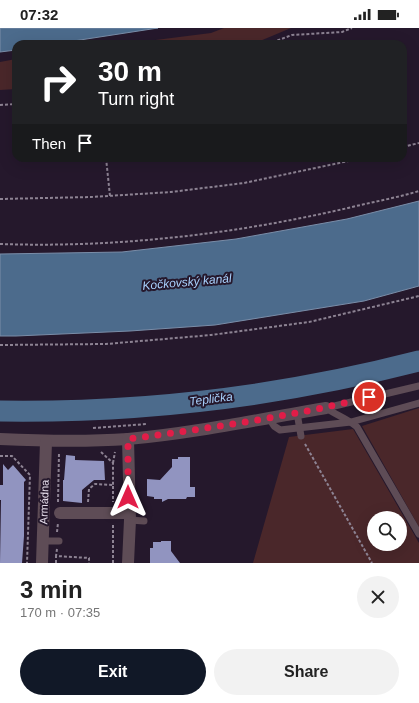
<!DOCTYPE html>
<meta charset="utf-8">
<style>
body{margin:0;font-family:Arial,sans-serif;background:#f2f2f2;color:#222;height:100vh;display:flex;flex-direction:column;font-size:15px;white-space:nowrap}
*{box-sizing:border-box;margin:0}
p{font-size:13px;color:#767676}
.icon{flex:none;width:22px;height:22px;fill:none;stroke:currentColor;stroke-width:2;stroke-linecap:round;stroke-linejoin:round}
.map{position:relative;height:535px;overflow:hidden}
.panel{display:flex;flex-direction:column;background:#fff;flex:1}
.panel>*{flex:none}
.banner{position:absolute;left:12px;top:12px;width:395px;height:122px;border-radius:12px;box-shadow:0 4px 16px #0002;background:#202124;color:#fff;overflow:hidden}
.buttons{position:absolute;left:367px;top:483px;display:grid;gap:8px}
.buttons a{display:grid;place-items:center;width:40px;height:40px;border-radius:50%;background:#fff;box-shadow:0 4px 16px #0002;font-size:20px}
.pin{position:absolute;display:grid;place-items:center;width:34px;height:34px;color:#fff;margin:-17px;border:2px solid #fff;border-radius:50%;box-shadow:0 1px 4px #0007}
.me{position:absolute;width:44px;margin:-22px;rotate:0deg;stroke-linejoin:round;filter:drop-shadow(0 0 3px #0008)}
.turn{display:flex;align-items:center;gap:14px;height:84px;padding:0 20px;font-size:18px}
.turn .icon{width:52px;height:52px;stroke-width:2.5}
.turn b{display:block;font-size:28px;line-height:34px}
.then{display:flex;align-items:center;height:38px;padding:0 20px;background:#0003;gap:8px;font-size:15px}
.round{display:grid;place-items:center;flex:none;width:42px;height:42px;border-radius:21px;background:#f2f2f2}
.head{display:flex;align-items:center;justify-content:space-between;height:68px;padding:0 20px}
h1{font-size:24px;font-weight:700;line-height:30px}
.action{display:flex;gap:8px;margin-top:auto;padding:8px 20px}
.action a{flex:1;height:46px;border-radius:24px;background:#111827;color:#fff;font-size:16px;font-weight:700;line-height:46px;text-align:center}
.action a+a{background:#f2f2f2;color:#222}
.status{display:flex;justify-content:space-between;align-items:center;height:28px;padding:0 20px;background:#fff;direction:ltr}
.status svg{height:11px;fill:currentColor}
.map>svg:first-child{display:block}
</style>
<div class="status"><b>07:32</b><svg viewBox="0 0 49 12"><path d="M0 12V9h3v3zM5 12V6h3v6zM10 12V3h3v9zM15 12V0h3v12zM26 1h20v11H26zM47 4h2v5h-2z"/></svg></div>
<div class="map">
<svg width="419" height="535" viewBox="0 0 419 535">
<rect width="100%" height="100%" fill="#25182c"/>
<g fill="#4a272a" fill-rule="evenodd">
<path d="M224,0H291L253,16H124L211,5Z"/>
<path d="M16,31V61L0,62V34Z"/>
<path d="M419,380V499L362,398Z"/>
<path d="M353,401L419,515V535H253L289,409ZM374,490H400V516H374Z"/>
</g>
<g fill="#4c6b8c" stroke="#7a8da8">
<path d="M0,0H158L54,16H16V22L0,24Z"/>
<path d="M419,173V258L364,273L215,297L130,303L16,308H0V226L122,224L236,211L347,191Z"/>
</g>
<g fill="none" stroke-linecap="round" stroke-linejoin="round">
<path stroke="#4c6b8c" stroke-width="21" d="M0,383C141,385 283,368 419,333"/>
</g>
<g fill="#9194c0">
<path d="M66,427L75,428V432L104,433L105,452H94L82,462V475L63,473V452H64Z"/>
<path d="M178,429H190V459H195V469H187L186,471H168L162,474V471H154V469L147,468V451L160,452L172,439V431H178Z"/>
<path d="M3,436L8,442L13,437L26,452L24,454V508L22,535H0L1,472H0V457H3Z"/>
<path d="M161,513H171V523L180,535H150V520H153V514H161Z"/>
</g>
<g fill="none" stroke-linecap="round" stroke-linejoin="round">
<g stroke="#8d8393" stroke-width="2" stroke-dasharray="3 2" stroke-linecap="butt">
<path d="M268,16L292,7L342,4L352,0"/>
<path d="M0,77L16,76"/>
<path d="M403,119L419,115"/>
<path d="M106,130L110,168"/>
<path d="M0,171L91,169L171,164L244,155L363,130"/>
<path d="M0,216C117,220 235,206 348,180C372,174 396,170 419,163"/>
<path d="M0,317L106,316L211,307L309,294L419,268"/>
<path d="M93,400L147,396"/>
<path d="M305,416L372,535"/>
<path d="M101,424L113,435V457"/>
<path d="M0,428H12L30,447L27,535"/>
<path d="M113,435L115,424"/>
<path d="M58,474L59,425"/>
<path d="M88,474L89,461L95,456L113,457V474"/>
<path d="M57,504L58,495"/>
<path d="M57,521L56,528L89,530V535"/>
<path d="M56,535V528"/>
<path d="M113,535V496"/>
</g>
<g stroke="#5e4c56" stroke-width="7">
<path d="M326,380C336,387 348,391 357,399L419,506"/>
<path d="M326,380L419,358"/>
<path d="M297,385L301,408"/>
<path d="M269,390L274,398L280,402L351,394L419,375"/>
<path d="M130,492L144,493"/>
<path d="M43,513H59"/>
</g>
<g stroke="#5e4c56" stroke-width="12">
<path d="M0,411C42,413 85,414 128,411C194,405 261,391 326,380"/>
<path d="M128,411L130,492L128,535"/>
<path d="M60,485H129"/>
<path d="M42,535L46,414"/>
</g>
</g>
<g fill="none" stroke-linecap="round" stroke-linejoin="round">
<path stroke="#e11d48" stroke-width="7" stroke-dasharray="0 12.6" d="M128,469V411C209,400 290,389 369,369"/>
</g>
<g text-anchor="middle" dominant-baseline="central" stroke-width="4" stroke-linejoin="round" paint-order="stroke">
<g font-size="11" fill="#e5ddeb" stroke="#25182c">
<text transform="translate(44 474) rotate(-88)">Armádna</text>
</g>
<g font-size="12" font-style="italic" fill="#a9d1fd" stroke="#25182c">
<text transform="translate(187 254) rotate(-5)">Kočkovský kanál</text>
<text transform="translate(211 371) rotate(-7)">Teplička</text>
</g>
</g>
</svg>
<div class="buttons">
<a><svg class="icon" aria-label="search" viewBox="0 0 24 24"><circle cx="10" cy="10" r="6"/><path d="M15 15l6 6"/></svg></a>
</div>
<div class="pin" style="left:369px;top:369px;background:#d93025"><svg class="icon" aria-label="arrive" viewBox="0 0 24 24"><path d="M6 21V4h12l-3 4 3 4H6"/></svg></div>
<svg class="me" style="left:128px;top:469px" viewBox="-20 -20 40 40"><path d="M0-17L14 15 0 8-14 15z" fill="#e11d48" stroke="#fff" stroke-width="4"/></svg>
<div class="banner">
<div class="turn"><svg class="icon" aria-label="right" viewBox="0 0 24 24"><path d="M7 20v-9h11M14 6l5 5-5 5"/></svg><div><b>30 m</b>Turn right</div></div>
<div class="then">Then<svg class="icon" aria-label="arrive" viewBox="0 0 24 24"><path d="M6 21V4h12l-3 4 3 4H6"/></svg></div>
</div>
</div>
<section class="panel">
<div class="head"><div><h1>3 min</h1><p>170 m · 07:35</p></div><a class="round"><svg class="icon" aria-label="close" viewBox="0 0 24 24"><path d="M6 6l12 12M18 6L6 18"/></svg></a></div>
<div class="action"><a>Exit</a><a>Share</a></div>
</section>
